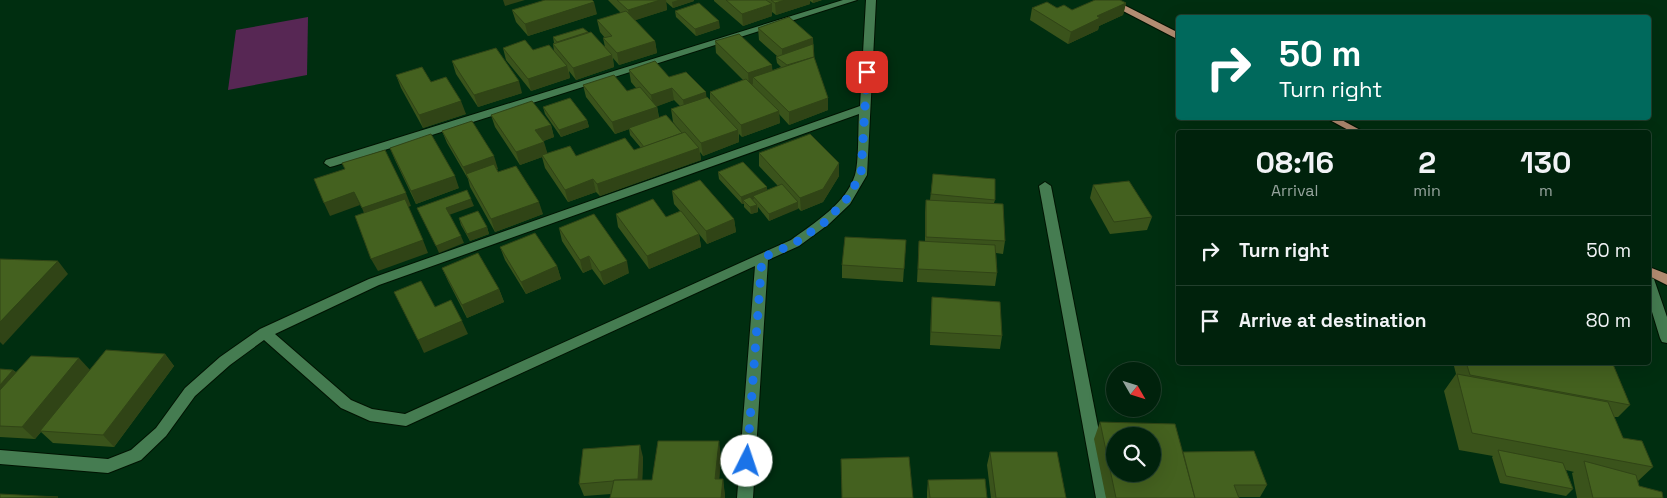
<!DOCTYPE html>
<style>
body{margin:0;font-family:"Space Grotesk",sans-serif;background:#0e2f1a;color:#f1f3f6;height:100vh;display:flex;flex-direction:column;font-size:19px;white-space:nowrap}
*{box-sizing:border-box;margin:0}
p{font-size:16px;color:#95a49d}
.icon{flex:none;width:28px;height:28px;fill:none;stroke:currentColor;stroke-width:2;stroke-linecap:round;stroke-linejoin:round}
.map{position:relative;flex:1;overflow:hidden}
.panel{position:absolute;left:1176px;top:130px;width:475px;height:235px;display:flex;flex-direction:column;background:#00220c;border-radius:5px;box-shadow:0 5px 20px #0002,0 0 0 1px #223f2d}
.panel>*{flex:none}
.guide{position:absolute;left:1176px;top:15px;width:475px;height:105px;border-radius:5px;box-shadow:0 5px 20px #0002,0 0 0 1px #223f2d;background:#00695c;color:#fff;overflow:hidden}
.needle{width:32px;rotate:129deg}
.controls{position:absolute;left:1106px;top:362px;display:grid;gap:10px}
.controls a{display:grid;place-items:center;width:55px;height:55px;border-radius:50%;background:#00220c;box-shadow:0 5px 20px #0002,0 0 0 1px #223f2d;font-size:25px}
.pin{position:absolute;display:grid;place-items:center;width:42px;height:42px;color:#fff;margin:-21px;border-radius:10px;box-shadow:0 2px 8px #0006}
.me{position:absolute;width:55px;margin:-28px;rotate:4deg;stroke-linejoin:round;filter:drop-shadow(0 0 4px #0008)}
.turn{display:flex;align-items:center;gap:18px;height:105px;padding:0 20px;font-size:22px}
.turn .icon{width:65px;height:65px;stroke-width:2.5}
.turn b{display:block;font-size:35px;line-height:42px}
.eta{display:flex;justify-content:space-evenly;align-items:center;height:85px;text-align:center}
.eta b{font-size:30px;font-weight:700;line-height:35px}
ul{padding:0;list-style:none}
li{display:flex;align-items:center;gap:15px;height:70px;padding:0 20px;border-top:1px solid #223f2d}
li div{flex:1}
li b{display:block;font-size:19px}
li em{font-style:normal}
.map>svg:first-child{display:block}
</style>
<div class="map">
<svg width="1667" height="498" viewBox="0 0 1667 498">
<rect width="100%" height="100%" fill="#002e10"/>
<path fill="#572754" d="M308,17L307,75L228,90L236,30Z"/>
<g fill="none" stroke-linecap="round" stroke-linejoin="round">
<g stroke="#001302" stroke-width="2">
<g id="minor">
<path d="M843,0H857L334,166L330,167L324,163L326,160Z"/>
<path d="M866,0H876L867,175L850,204L829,224L799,246L768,260L753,498H737L755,266L406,426L370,421L341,408L264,340L230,365L195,396L166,436L141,460L108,473L0,464V450L108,459L131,450L156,428L185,388L220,357L260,329L369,279L860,106ZM859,114C858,128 859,163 855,175C846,204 814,223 791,240L405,414L372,409L351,400L275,334L379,285Z"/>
<path d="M1045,182L1051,186L1112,498H1096L1039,186Z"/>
<path d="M1649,277L1654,279L1655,282L1667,317V343L1662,342L1660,338L1649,302Z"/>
</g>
</g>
<g stroke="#001302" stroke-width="2">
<g id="major">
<path d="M1102,0H1114L1179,33V40Z"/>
<path d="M1326,118H1338L1364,132H1352Z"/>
<path d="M1649,267L1667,274V285L1649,276Z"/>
</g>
</g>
<use href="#minor" fill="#457c51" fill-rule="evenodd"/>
<use href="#major" fill="#b38d72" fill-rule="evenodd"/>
</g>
<g fill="#3a531b" fill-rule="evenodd">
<path d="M608,0H694V1L673,8L666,2L667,10L635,20L655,41L657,53L619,65L613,58L614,67L576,80L569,71L570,78L531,91L506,60L503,48L533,50L554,51L553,44L554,43L553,37L588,32L605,47L603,38H605L600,32L597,20L621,13Z"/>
<path d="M714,0H822L813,3L810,1V4L776,15L772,12V16L743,26L714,1Z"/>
<path d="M1126,3L1123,15L1099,26L1098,30L1068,44L1030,20L1032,8H1057L1072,10Z"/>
<path d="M512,10L597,14L528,36L516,22Z"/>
<path d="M675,11L720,28L696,36L676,17Z"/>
<path d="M758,28L813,38L814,57L828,110L789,125L779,114L780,123L742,137L739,134V142L703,156L700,152L701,160L600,196L596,192L568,202L545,168L542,157L520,165L495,127L491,115L551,125L554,137L543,141L547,153L576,156L634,150L641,148L630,135L629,129L615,134L586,97L583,85L627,91L636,88L631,82L629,70L669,77L706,97L710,100V92L743,80L716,53L715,41L773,70L781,67L777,63L776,57L777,56L759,40ZM674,100L680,106L671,109L673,122L682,133L659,117L657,106Z"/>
<path d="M452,61L522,93L478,107L456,74Z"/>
<path d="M396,75L431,82L466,114L423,128L401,88Z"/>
<path d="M543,107L587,120L589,127L561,137L545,114Z"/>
<path d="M442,131L498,169H497L498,172L543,214L495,232L470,187L468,179L447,143Z"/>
<path d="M390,148L459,188L416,204L395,160Z"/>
<path d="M759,153L839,176L823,202L801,211L798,208L769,221L758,207V212L751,214L744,207V204H742L719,179L718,172L767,190L778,186L759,166Z"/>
<path d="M933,174L995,200L994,203L1005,241L1003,254L996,253L997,273L995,286L917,282L919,241L925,242V212L926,200H930Z"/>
<path d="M1093,185L1152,217L1147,230L1110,234L1090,198Z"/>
<path d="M672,191L734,219L736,232L707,244L699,234L701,247L649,269L618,227L616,214L666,217L680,211L674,204Z"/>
<path d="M459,218L487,227L489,234L470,241L461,225Z"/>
<path d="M559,228L629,273L604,285L592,269L583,273L562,241Z"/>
<path d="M906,240L903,282L842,278V265Z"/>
<path d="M500,247L557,266L561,279L526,294L505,260Z"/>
<path d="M442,268L499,289L504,302L467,318L448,281Z"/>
<path d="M932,297L1002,336L1000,349L930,345L931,310Z"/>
<path d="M165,354L174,366L114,447L53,443L41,432L35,439L0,437V369L13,370L16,372L90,370Z"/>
<path d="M1453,362H1612L1630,405L1618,417H1614L1623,438L1653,467L1638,481L1639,486L1663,498H1577L1572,473L1574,472L1566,470L1573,489L1566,496L1500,483L1492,457L1493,456L1459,450L1444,391L1456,374Z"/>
<path d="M1100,422L1183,452L1267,485L1260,497H1239V498H1106L1094,439Z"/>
<path d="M990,452L1066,498H991L987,465Z"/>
<path d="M643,457L642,480H652L721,457L719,479H723L725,498H610L611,494L584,496L579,484Z"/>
<path d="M928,480L987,498H927V492Z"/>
</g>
<g fill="#304416">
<path d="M503,0H525L505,6Z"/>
<path d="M660,0H666L667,10L630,22L628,10Z"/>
<path d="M678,0H694V1L673,8L672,2Z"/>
<path d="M785,0H810V4L776,15L775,3Z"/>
<path d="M813,0H822L813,3Z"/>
<path d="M594,2L597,14L528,36L525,24Z"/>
<path d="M1126,3L1123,15L1099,26L1098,30L1068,44L1071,32L1097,16Z"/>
<path d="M772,4V16L743,26L742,14Z"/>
<path d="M719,21L720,28L696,36L695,29Z"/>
<path d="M813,38V50L782,61V49Z"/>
<path d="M655,41L657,53L619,65L617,53Z"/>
<path d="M612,55L614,67L576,80L573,68Z"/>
<path d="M772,65L773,77H753V84L749,86L748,73Z"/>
<path d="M567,66L570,78L531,91L528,79Z"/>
<path d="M519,81L522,93L478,107L474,95Z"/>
<path d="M672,88L674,100L653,108L651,95Z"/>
<path d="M706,92L707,105L685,112L683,100Z"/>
<path d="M828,98V110L789,125V112Z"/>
<path d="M461,101L466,114L423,128L419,115Z"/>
<path d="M657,107L659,119L615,134L612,122Z"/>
<path d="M779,111L780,123L742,137L741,125Z"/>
<path d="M587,120L589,127L561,137L559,130Z"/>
<path d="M551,125L554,137L539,143L535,130Z"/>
<path d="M738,130L739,142L703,156L701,143Z"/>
<path d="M544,142L548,155L520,165L516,152Z"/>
<path d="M699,148L701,160L600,196L597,184Z"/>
<path d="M494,156L498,169L469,179L463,167Z"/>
<path d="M839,163V176L823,202L801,211L800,198Z"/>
<path d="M455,176L459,188L416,204L411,191Z"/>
<path d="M593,179L596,192L568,202L565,190Z"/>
<path d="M767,187V194L753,196L754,199L746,203L743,200L744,204H742L741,197Z"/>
<path d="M354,192L360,205L330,216L324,203Z"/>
<path d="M406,193L411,206L367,221L362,208Z"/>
<path d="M471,199L474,206L449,215L446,208Z"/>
<path d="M539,202L543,214L495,232L491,219Z"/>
<path d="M798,202V209L769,221V214Z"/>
<path d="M757,205L758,212L751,214L750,207Z"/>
<path d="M734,219L736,232L707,244L706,231Z"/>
<path d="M487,227L489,234L470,241L467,234Z"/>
<path d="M699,234L701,247L649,269L647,256Z"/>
<path d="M461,236L464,243L439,253L436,246Z"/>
<path d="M423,240L428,253L378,271L371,259Z"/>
<path d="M589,256L592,269L583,273L580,260Z"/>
<path d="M58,261L68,274L3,345L0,342V322Z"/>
<path d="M627,261L629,273L604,285L600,272Z"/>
<path d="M557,266L561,279L526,294L521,282Z"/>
<path d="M499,289L504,302L467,318L462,305Z"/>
<path d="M462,321L468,334L424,353L418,340Z"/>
<path d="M165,354L174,366L114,447L103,435Z"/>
<path d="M79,358L91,371L35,439L22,427Z"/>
<path d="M13,370L26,382L0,412V385Z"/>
<path d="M719,441L721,457L718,495L715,479Z"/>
<path d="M640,445L643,457L642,491L638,479Z"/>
<path d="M723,479L725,495V498H721Z"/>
</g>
<g fill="#44611f" stroke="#304416" fill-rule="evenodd">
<path d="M545,0H592L594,2L525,24L512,10Z"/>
<path d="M617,0H660L628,10Z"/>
<path d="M726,0H766L772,4L742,14Z"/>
<path d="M771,0H785L775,3Z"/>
<path d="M1095,0H1120L1126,3L1097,16L1100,18L1071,32L1032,8L1047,2L1057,8L1064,5L1072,10Z"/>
<path d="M699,3L719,21L695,29L675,11Z"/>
<path d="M626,11L655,41L617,53L603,38L612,36L597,20Z"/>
<path d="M789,17L813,38L782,49L758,28Z"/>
<path d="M583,28L588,32L557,42L553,37Z"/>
<path d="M591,32L612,55L573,68L553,44Z"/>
<path d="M739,34L772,65L748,73L715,41Z"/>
<path d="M525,40L533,50L549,45L567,66L528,79L503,48Z"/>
<path d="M813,44L814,57L787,65L776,57Z"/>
<path d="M496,48L519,81L474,95L452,61Z"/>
<path d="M814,57L828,98L789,112L753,77Z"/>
<path d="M655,61L669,77L686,72L706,92L683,100L672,88L651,95L629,70Z"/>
<path d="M422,67L431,82L446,77L461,101L419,115L396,75Z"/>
<path d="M614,75L627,91L640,87L657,107L612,122L583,85Z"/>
<path d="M746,79L779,111L741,125L710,92Z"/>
<path d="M707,97L738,130L701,143L671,109Z"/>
<path d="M570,98L587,120L559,130L543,107Z"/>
<path d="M532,101L551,125L535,130L544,142L516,152L491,115Z"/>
<path d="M666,115L682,133L644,147L629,128Z"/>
<path d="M472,121L494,156L463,167L442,131Z"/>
<path d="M685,132L699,148L597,184L593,179L565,190L542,155L570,146L576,156L625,138L634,150Z"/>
<path d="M431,134L455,176L411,191L390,148Z"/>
<path d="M810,134L839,163L823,189L800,198L759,153Z"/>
<path d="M385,150L406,193L362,208L354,192L324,203L314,179L345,169L342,163Z"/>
<path d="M743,162L767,187L741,197L718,172Z"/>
<path d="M494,164L498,172L516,166L539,202L491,219L466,174Z"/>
<path d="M933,174L995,179V200L931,194Z"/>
<path d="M700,180L734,219L706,231L672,191Z"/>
<path d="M1129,181L1152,217L1114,222L1093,185Z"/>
<path d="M782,184L798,202L769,214L753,196Z"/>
<path d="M467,190L471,199L446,208L461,236L436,246L417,208Z"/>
<path d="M750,197L757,205L750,207L743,200Z"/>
<path d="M405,199L423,240L371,259L355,216Z"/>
<path d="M653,199L666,217L681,211L699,234L647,256L616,214Z"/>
<path d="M926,200L1003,204L1005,241L926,237Z"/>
<path d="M478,211L487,227L467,234L459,218Z"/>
<path d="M594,214L627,261L600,272L589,256L580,260L559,228Z"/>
<path d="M535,233L557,266L521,282L500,247Z"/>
<path d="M845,237L906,240L904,269L842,265Z"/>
<path d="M919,241L995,245L997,273L918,269Z"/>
<path d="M478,253L499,289L462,305L442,268Z"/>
<path d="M0,259L58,261L0,322Z"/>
<path d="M421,281L435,307L451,300L462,321L418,340L394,292Z"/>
<path d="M932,297L1000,302L1002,336L931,332Z"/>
<path d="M106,350L165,354L103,435L40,431Z"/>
<path d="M31,356L79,358L22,427L0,426V390Z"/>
<path d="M1466,362H1612L1630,405L1470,375Z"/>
<path d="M0,369L13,370L0,385Z"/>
<path d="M1457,374L1608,402L1623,438L1642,441L1653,467L1472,433Z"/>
<path d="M1100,422L1175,424L1195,498H1116ZM1115,436H1152V474H1115Z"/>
<path d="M658,441H719L715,479H723L721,498H610L614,480H652Z"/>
<path d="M640,445L638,479L614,480L613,481L579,484L583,449Z"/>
<path d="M1498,450L1563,463L1573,489L1506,476Z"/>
<path d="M1254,451L1267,485H1234L1239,498H1195L1183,452Z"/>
<path d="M990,452H1057L1066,498H996Z"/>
<path d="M909,457L913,498H842L841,459Z"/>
<path d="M1584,461L1636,475L1639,486L1662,492L1663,498H1593Z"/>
<path d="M985,479L987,498H930L928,480Z"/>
<path d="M0,494L58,497L0,498Z"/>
</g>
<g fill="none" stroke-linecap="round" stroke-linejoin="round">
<path stroke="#1a73e8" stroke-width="9" stroke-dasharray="0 16.2" d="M747,461L762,258L795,243L825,222L846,200L861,175L867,72"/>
</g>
</svg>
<div class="controls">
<a><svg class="needle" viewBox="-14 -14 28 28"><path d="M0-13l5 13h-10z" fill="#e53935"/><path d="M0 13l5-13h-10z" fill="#95a49d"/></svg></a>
<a><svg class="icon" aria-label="search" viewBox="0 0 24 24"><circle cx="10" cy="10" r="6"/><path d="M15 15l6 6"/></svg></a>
</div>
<div class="pin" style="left:867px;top:72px;background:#d93025"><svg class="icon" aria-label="arrive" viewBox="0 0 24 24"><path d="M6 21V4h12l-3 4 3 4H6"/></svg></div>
<svg class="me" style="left:747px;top:461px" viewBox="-20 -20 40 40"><circle r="19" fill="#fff"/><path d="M0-13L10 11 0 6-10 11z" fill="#1a73e8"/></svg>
<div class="guide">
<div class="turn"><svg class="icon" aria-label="right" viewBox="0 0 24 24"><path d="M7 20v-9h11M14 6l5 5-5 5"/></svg><div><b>50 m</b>Turn right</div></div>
</div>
<section class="panel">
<div class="eta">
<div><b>08:16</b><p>Arrival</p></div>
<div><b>2</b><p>min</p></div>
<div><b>130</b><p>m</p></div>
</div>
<ul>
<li><svg class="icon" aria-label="right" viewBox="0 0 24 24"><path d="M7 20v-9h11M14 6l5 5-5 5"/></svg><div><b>Turn right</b></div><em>50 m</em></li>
<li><svg class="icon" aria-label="arrive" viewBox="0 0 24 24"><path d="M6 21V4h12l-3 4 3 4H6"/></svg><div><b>Arrive at destination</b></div><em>80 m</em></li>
</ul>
</section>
</div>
